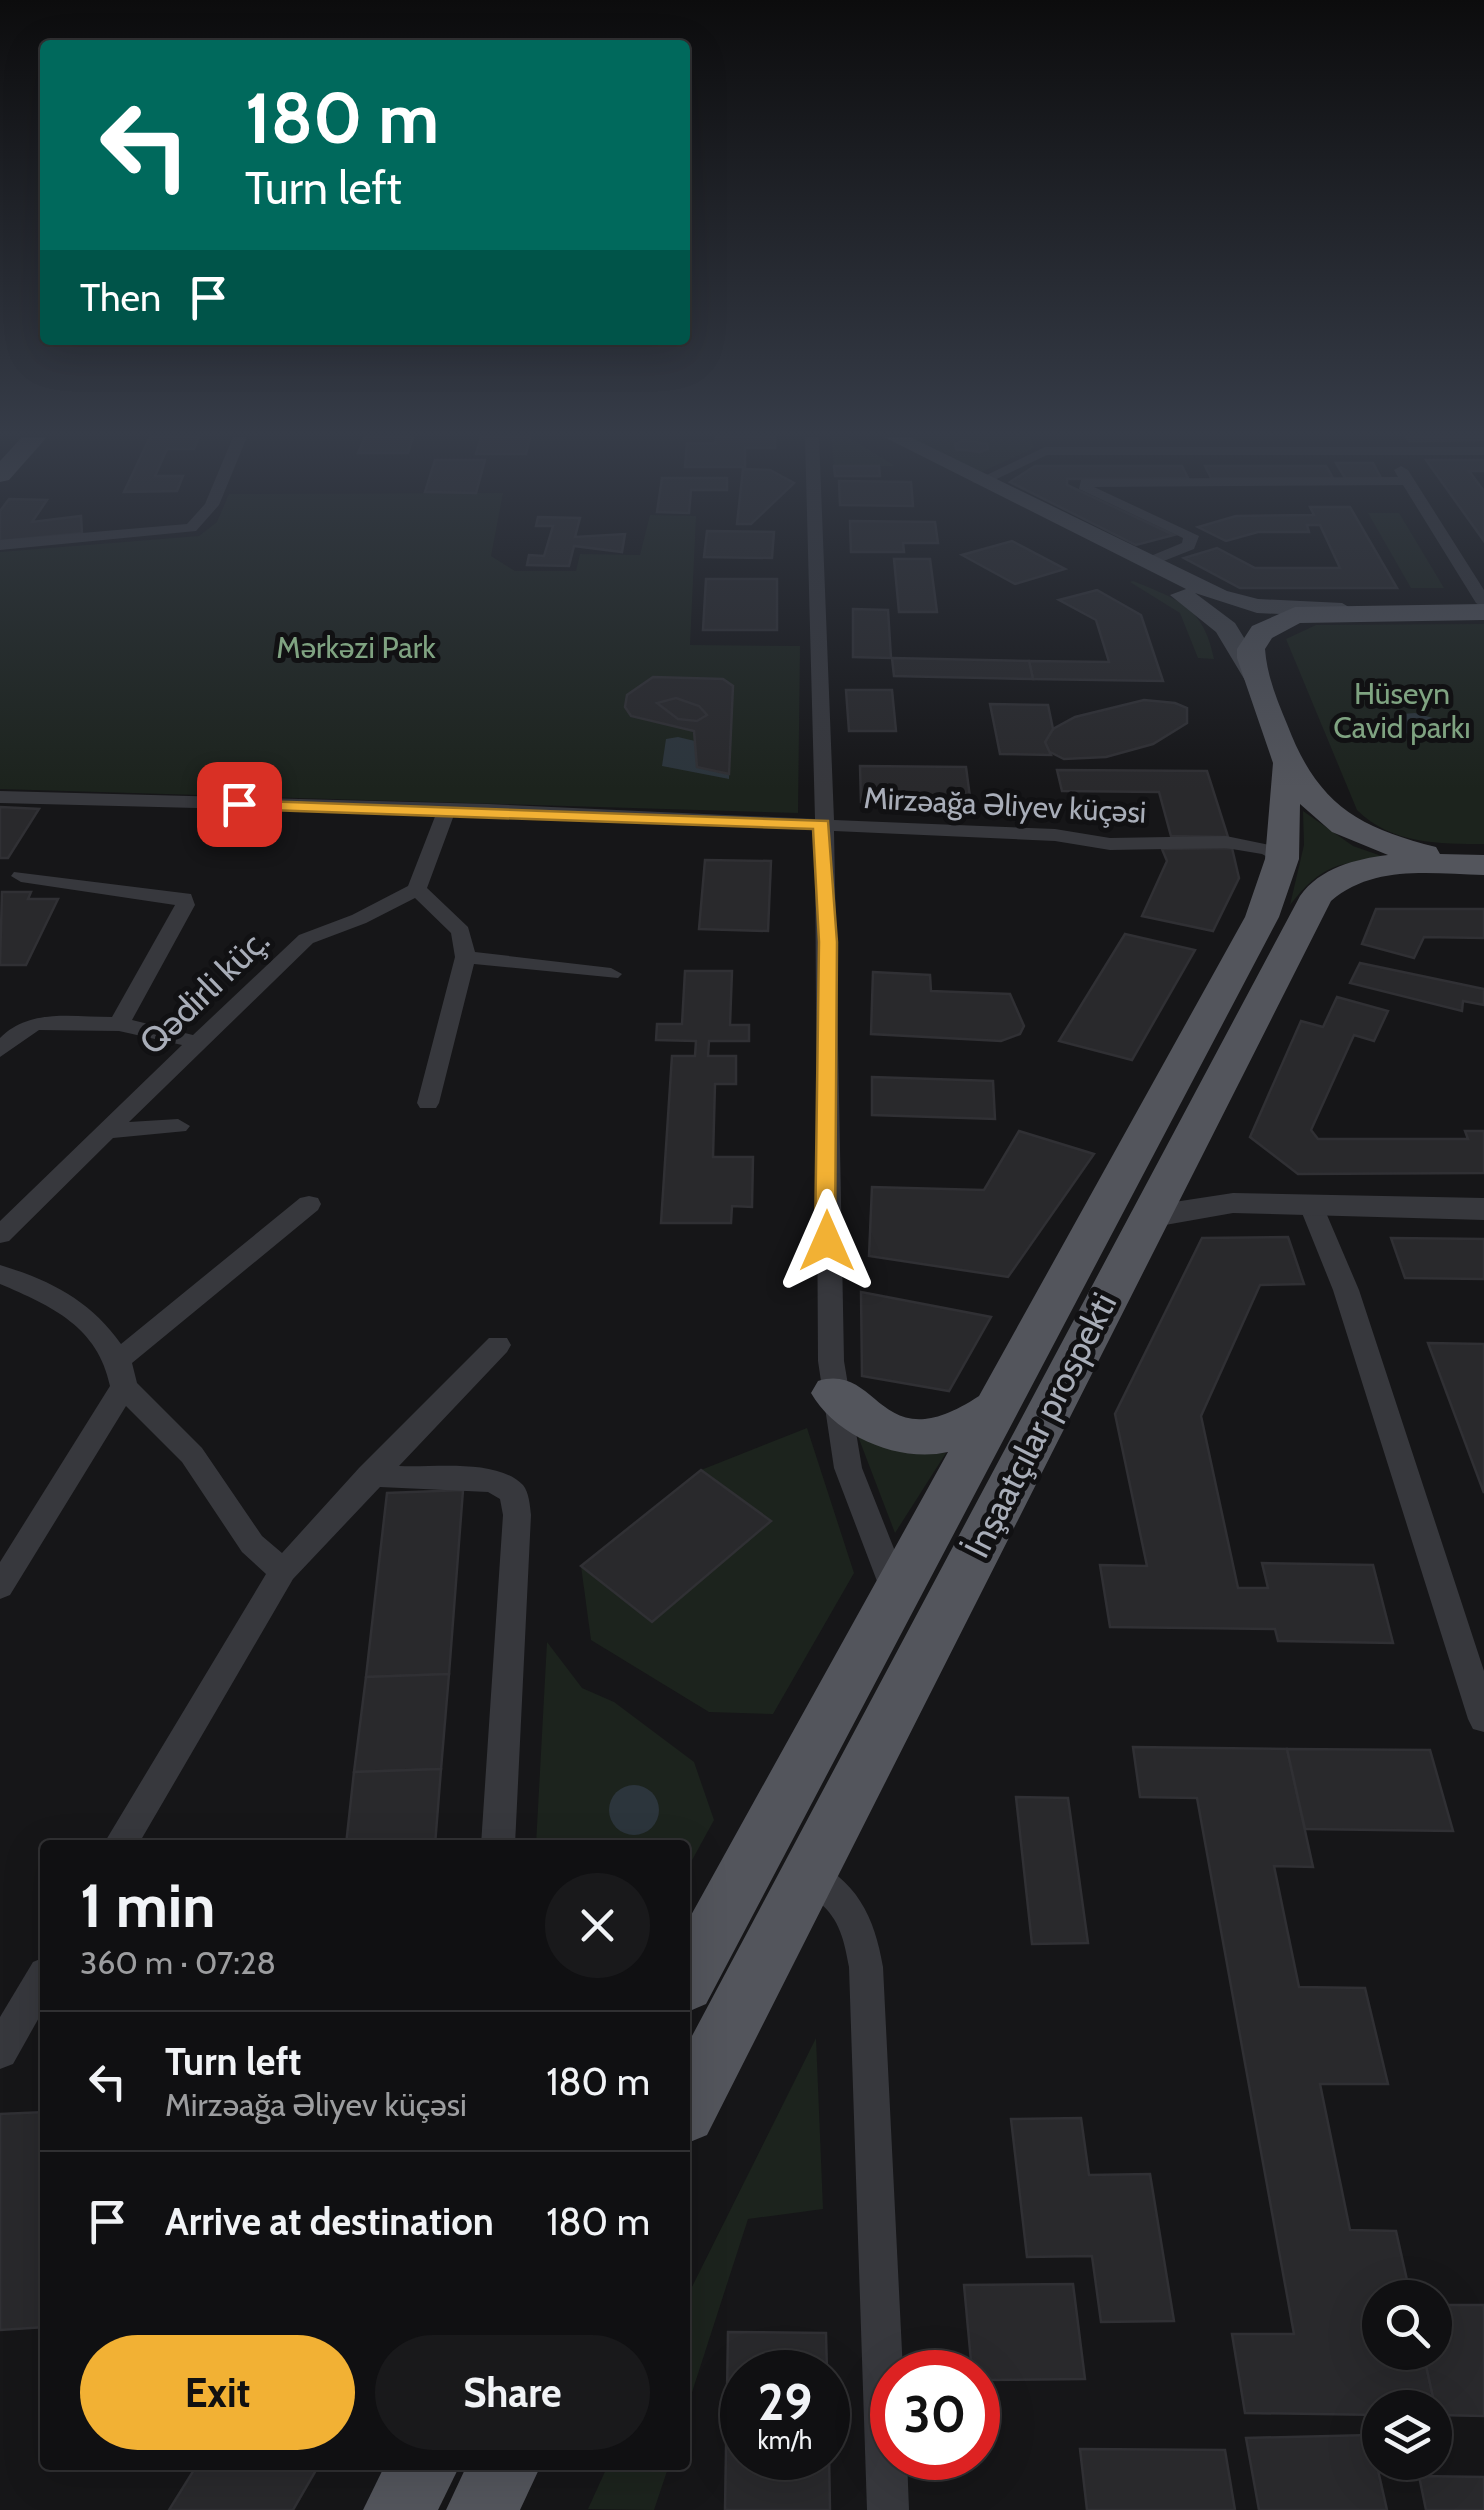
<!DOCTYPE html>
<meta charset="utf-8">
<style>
body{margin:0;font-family:Cabin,sans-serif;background:#19191b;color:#f1f3f6;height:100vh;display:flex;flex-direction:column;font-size:38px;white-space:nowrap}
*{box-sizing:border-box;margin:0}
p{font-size:32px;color:#9c9d9f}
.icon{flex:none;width:55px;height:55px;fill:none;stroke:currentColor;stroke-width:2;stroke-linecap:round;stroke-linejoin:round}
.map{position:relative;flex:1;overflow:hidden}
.panel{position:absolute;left:40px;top:1840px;width:650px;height:630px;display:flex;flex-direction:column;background:#101012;border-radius:10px;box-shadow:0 10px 40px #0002,0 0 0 2px #303032}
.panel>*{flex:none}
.guide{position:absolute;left:40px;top:40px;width:650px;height:305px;border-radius:10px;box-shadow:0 10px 40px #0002,0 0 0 2px #303032;background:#00695c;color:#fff;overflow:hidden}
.tools{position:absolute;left:1362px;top:2280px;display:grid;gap:20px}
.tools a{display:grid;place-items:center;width:90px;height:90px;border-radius:50%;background:#101012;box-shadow:0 10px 40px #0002,0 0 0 2px #303032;font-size:50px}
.speed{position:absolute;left:720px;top:2350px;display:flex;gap:20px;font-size:50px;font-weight:700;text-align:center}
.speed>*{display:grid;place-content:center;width:130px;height:130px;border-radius:50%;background:#101012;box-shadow:0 10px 40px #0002,0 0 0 2px #303032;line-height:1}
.speed small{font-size:25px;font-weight:400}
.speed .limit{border:15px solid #d22;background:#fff;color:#111}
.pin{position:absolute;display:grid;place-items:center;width:85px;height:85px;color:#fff;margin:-42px;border-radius:20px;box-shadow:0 5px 15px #0006}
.me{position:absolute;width:110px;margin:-55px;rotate:0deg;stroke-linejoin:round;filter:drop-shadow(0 0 8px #0008)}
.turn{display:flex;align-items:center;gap:35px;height:210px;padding:0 40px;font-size:45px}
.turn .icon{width:130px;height:130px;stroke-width:2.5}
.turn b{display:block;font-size:70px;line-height:85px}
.then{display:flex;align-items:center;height:95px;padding:0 40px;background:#0003;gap:20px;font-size:38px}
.round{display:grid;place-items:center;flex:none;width:105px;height:105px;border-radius:52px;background:#19191b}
.head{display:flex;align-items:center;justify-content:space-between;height:170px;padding:0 40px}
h1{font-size:60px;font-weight:700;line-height:75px}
.button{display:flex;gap:20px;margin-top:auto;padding:20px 40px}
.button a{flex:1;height:115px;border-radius:60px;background:#f2b134;color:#111;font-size:40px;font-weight:700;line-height:115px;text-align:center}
.button a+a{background:#19191b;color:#f1f3f6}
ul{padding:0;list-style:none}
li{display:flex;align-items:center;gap:30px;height:140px;padding:0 40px;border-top:2px solid #303032}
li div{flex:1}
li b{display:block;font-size:38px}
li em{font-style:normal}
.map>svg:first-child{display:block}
</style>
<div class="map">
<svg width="1484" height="2510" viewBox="0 0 1484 2510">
<rect width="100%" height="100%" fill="#161618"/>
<g fill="#1c231d">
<path d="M831,437H848L895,466H834Z"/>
<path d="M908,437H1030L1034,448L977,474Z"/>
<path d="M503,493L491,556L515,571H576L580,554L640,555L650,515L696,516L690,645L800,646L798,813L0,789V552L199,536L217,522L229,494Z"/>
<path d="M1368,513H1399L1444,588H1411Z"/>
<path d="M1133,581C1180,600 1204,608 1214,659L1198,658L1180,613L1130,582Z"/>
<path d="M1484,624V844C1439,844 1391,844 1357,810L1286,639L1316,625Z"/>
<path d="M1303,811L1353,846L1390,859C1340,861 1321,865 1290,905L1304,845Z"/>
<path d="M807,1428L854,1573L773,1714L709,1712L591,1640L581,1566L652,1622L771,1521L701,1470Z"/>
<path d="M856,1431L911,1454L946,1453L895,1533Z"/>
<path d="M547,1642L582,1688L614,1702L694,1762L714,1820L685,1873V1845H536Z"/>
<path d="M816,2038L823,2209L748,2219L685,2414V2301Z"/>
<path d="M608,2465H669L654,2510L588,2509Z"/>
</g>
<g fill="#2c353c">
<path d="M1415,713L1440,720L1444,733L1409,735L1392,724L1402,714Z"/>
<path d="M678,737L695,741L697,767L729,774V779L662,766L666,739Z"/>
<circle cx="634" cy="1810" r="25"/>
</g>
<g fill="#29292c" stroke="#303034" stroke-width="2.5">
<path d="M150,437H199L194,449H167L155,476H183L177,491L124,492Z"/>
<path d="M365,437H413L408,453H358Z"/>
<path d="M481,437H530L526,454H476Z"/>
<path d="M716,437H775V448H745V467H685L687,443H715Z"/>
<path d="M1406,437H1484V440L1409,441Z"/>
<path d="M964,440L987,444L988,449L980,452L956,449L955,444Z"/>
<path d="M435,460H485L476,493L425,492Z"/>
<path d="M1426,460H1484V471H1469L1484,491V541Z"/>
<path d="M1336,463H1373L1381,478H1345Z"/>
<path d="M834,466H879L880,476H835Z"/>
<path d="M1035,466H1182L1188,478L1067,479V485L1174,535L1136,545L1010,482Z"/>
<path d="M1205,466H1326L1333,478H1211Z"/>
<path d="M743,469L770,470L794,483L751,524H737Z"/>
<path d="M662,478H727V490H691L689,513L657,512Z"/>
<path d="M839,481L911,482L913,506L840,505Z"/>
<path d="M9,499L47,500L32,522L81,516L82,533L0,541V511Z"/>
<path d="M1310,507H1350L1397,588H1240L1184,558L1217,548L1255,568H1340L1320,525H1307L1309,532H1258L1226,541L1198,527L1236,516L1314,515Z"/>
<path d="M538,517L580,518L575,537L625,534L622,552L574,546L569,566L527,565L529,555L544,556L553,526H536Z"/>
<path d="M850,521L935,522L938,543H903L904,552H851Z"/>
<path d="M707,531L774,532L772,558L704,557Z"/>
<path d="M1012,541L1065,569L1015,584L962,555Z"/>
<path d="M894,559H930L937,612H899Z"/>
<path d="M706,579H777V630H703Z"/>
<path d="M1097,590L1141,615L1163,681L1033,679L1029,661L1109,662L1096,620L1059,600Z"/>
<path d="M853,609L888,610L891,658L853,657Z"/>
<path d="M892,658L1029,661L1033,679L894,676Z"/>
<path d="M653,677L723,679L733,686L729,774L697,767L694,731L631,716L625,707L627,695Z"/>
<path d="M846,690H892L896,731H849Z"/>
<path d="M676,698L699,706L707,715L697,721L678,719L657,703Z"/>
<path d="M1144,700L1175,703L1187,708V723L1153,744L1106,757L1064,759L1046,750L1045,742L1053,729L1075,717Z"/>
<path d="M990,704L1048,705L1053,729L1045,742L1051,755L1000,754Z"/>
<path d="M860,766L966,767L971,805L861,802Z"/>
<path d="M1057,770L1207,771L1228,837L1171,836L1159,792L1062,791Z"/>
<path d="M0,807L39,809L8,858H0Z"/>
<path d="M1232,848L1239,878L1213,931L1142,916L1167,861L1162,849Z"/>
<path d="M705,860L771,861L768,931L699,929Z"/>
<path d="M2,892H31L28,899H58L26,965H0Z"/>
<path d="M1376,909H1484V938L1424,937L1414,958L1362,944Z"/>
<path d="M1125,934L1195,950L1132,1060L1059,1041Z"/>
<path d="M1360,963L1484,989V1005L1463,1001L1462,1011L1350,983Z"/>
<path d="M685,971H732L730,1025H749V1041H709L708,1056H736V1084H715L713,1157H753L752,1207L732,1206L731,1223H661L672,1056H695L696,1041L656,1040L657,1024H682Z"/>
<path d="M873,972L930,975L931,991L1010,994L1024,1026L1020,1034L1001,1041L871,1034Z"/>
<path d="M1337,997L1388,1011L1374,1041L1354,1035L1311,1130L1318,1139H1468L1465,1131H1484V1173L1298,1174L1250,1137L1301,1021L1323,1027Z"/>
<path d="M872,1077L993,1081L995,1119L872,1115Z"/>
<path d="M1019,1131L1094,1154L1008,1277L869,1256L872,1187L984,1190Z"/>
<path d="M1288,1237L1304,1284L1260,1285L1201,1416L1238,1588H1268L1262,1563L1373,1565L1393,1643L1278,1641L1275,1629L1110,1627L1100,1565L1147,1566L1115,1414L1202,1238Z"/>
<path d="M1391,1238L1484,1239V1279L1405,1278Z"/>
<path d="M861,1292L991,1317L949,1391L862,1376Z"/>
<path d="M1428,1343L1484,1344V1493Z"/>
<path d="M701,1470L771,1521L652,1622L581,1566Z"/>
<path d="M463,1490L449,1674L366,1677L387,1493Z"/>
<path d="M449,1674L441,1769L354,1772L366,1677Z"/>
<path d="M1133,1747L1287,1749L1313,1867L1274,1866L1299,1987L1365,1988L1388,2084H1320L1350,2230L1396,2231L1411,2298H1380V2352H1423L1437,2415L1435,2408H1380V2415L1245,2413L1232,2334H1294L1197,1798L1140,1797Z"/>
<path d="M1287,1749L1430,1750L1453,1831L1305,1829Z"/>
<path d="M441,1769L435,1845H346L354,1772Z"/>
<path d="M1016,1797L1068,1798L1088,1943L1032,1944Z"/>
<path d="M45,2112V2327L0,2330V2114Z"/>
<path d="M1081,2118L1089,2175L1150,2174L1174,2321L1101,2322L1092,2256L1027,2257L1011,2119Z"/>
<path d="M1073,2284L1085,2379L978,2380V2372H972L964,2285Z"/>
<path d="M1435,2305H1484V2416L1437,2415L1423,2352H1435Z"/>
<path d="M728,2332L826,2333L827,2372H742V2458H828V2393L830,2510H725Z"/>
<path d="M1370,2435L1387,2510H1259L1246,2438Z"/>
<path d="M1080,2449L1225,2450L1235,2510H1087Z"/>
<path d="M197,2465H319L293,2510H169Z"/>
<path d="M1419,2476L1484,2477V2510H1426Z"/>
</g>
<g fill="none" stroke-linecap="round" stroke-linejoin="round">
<g fill="#37383d" fill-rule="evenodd">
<path d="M233,437H247L219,505L196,531L0,550V540L187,524L205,504Z"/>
<path d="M805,437H819L834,820L1055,829L1110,838L1226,836L1275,846L1292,859L1282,865L1262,854L1226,848L1110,850L1055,841L834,831L844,1361L862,1468L910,1589L905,1597L895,1601L885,1597L880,1589L834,1468L818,1361L815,830L454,815L427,888L468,927L475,952L611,968L622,974L618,978L474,964L439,1103L436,1108H420L417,1103L455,957L451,933L415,898L366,923L313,943L129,1122L178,1119L190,1126L186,1131L113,1138L9,1241L0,1243V1221L182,1045L119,1031L39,1030L0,1057V1038C30,1008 72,1017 112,1017L175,905L21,882L11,876L14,872L191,894L195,905L132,1020L193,1035L299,935L352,915L408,886L436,814L0,803V791L488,804L815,819Z"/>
<path d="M1045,447H1484V455H1047L984,485L972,482Z"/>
<path d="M1401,466L1408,470L1484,590V608L1476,603L1403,485L1094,487L1199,536L1194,549L1146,568L1138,563L1141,560L1182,543L1183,538L1079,489L1081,480L1086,479L1398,477L1394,470Z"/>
<path d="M309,1196L318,1198L321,1204L318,1210L132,1363L137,1383L202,1448L262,1536L282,1553L359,1468L489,1338H507L511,1345L507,1352L399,1466C434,1468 496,1458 523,1485C529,1492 530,1506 531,1515L515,1845H481L503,1515L500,1499L488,1492L380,1487L293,1579L138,1845H103L266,1574L242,1552L182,1462L126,1406L10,1595L0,1599V1562L110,1386C98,1327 52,1306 0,1284V1265C50,1280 91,1301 121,1344L300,1198Z"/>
<path d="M1312,1200L1324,1208L1359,1290L1484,1671V1732L1473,1729L1468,1719L1333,1290L1300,1208Z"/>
<path d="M807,1859C856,1877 875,1918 883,1967L903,2372H892V2458H907L909,2510H867L849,1967C844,1940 840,1920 819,1902C808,1892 796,1888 790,1874L795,1863Z"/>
<path d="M45,1957V2007L13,2064L0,2069V2017L33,1962Z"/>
</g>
<path fill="#37383d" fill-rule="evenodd" d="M1233,1193L1484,1198V1220L1233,1213L1148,1228L1137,1225L1132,1217L1137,1209L1148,1206Z"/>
<path fill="#45474d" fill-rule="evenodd" d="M884,437H910L1227,591L1258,599L1342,603L1354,610L1342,617L1257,613L1195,593L1235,623L1268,677L1255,685L1246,682L1216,632L1170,595L1186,589Z"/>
<g fill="#53555c" fill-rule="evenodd">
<path d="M22,437H47L9,480L0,482V461Z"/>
<path d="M1484,604V620L1300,623L1272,638L1265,649C1267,676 1277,700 1287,724C1317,803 1356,827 1436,847L1440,854L1484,855V875C1432,874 1374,864 1331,901L707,2135L685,2144V2049L1300,896C1320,868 1355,859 1388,855L1332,832L1300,804L1299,859L1279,917L706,2004L685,2013V1926L948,1452C900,1463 836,1437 811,1393L818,1381C881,1362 878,1463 979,1396L1245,917L1265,859L1273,763L1237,658V649L1252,626L1295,607Z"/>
<path d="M385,2465H460L438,2510H363Z"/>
<path d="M467,2465H541L520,2510H446Z"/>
</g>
</g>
<linearGradient id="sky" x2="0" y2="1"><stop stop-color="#0c0c0d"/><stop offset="0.55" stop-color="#363c48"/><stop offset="1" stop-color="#363c48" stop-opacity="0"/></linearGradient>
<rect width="1484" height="788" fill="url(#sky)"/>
<path fill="#f2b134" stroke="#9d7322" stroke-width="2.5" d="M233,800L828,821L837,942L835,1247H819L815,1241L819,942L813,829L239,809L233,807Z"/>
<g text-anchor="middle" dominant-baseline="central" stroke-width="10" stroke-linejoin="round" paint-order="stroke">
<g font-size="30" fill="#7fa381" stroke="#111113">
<text x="356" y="647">Mərkəzi Park</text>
<text x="1402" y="693">Hüseyn<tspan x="1402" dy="34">Cavid parkı</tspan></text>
</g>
<g font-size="30" fill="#a8adb8" stroke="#111113">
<text transform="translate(1005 805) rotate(3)">Mirzəağa Əliyev küçəsi</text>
</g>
<g font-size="35" fill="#a8adb8" stroke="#111113">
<text transform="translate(204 991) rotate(-44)">Qədirli küç.</text>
<text transform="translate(1040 1425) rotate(-63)">İnşaatçılar prospekti</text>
</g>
</g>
</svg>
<div class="tools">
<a><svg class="icon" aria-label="search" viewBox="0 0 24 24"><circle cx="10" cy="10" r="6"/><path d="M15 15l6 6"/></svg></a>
<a><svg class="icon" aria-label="layers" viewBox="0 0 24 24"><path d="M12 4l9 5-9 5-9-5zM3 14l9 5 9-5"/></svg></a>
</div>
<div class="speed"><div>29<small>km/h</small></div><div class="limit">30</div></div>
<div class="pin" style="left:239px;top:804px;background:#d93025"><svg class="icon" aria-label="arrive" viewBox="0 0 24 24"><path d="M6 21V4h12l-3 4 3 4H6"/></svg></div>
<svg class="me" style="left:827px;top:1241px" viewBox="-20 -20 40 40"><path d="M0-17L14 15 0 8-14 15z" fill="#f2b134" stroke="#fff" stroke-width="4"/></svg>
<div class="guide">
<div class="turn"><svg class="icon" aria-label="left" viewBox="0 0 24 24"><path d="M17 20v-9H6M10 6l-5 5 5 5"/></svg><div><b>180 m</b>Turn left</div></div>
<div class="then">Then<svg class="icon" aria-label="arrive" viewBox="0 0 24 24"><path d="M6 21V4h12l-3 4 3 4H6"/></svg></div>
</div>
<section class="panel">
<div class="head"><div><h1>1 min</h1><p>360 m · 07:28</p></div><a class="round"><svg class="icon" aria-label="close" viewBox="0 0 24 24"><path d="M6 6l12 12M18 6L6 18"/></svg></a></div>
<ul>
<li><svg class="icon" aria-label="left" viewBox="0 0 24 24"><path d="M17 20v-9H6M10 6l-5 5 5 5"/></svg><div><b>Turn left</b><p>Mirzəağa Əliyev küçəsi</p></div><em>180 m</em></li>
<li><svg class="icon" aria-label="arrive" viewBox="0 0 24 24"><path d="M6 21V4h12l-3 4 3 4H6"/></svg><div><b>Arrive at destination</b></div><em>180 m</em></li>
</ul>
<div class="button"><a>Exit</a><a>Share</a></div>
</section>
</div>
